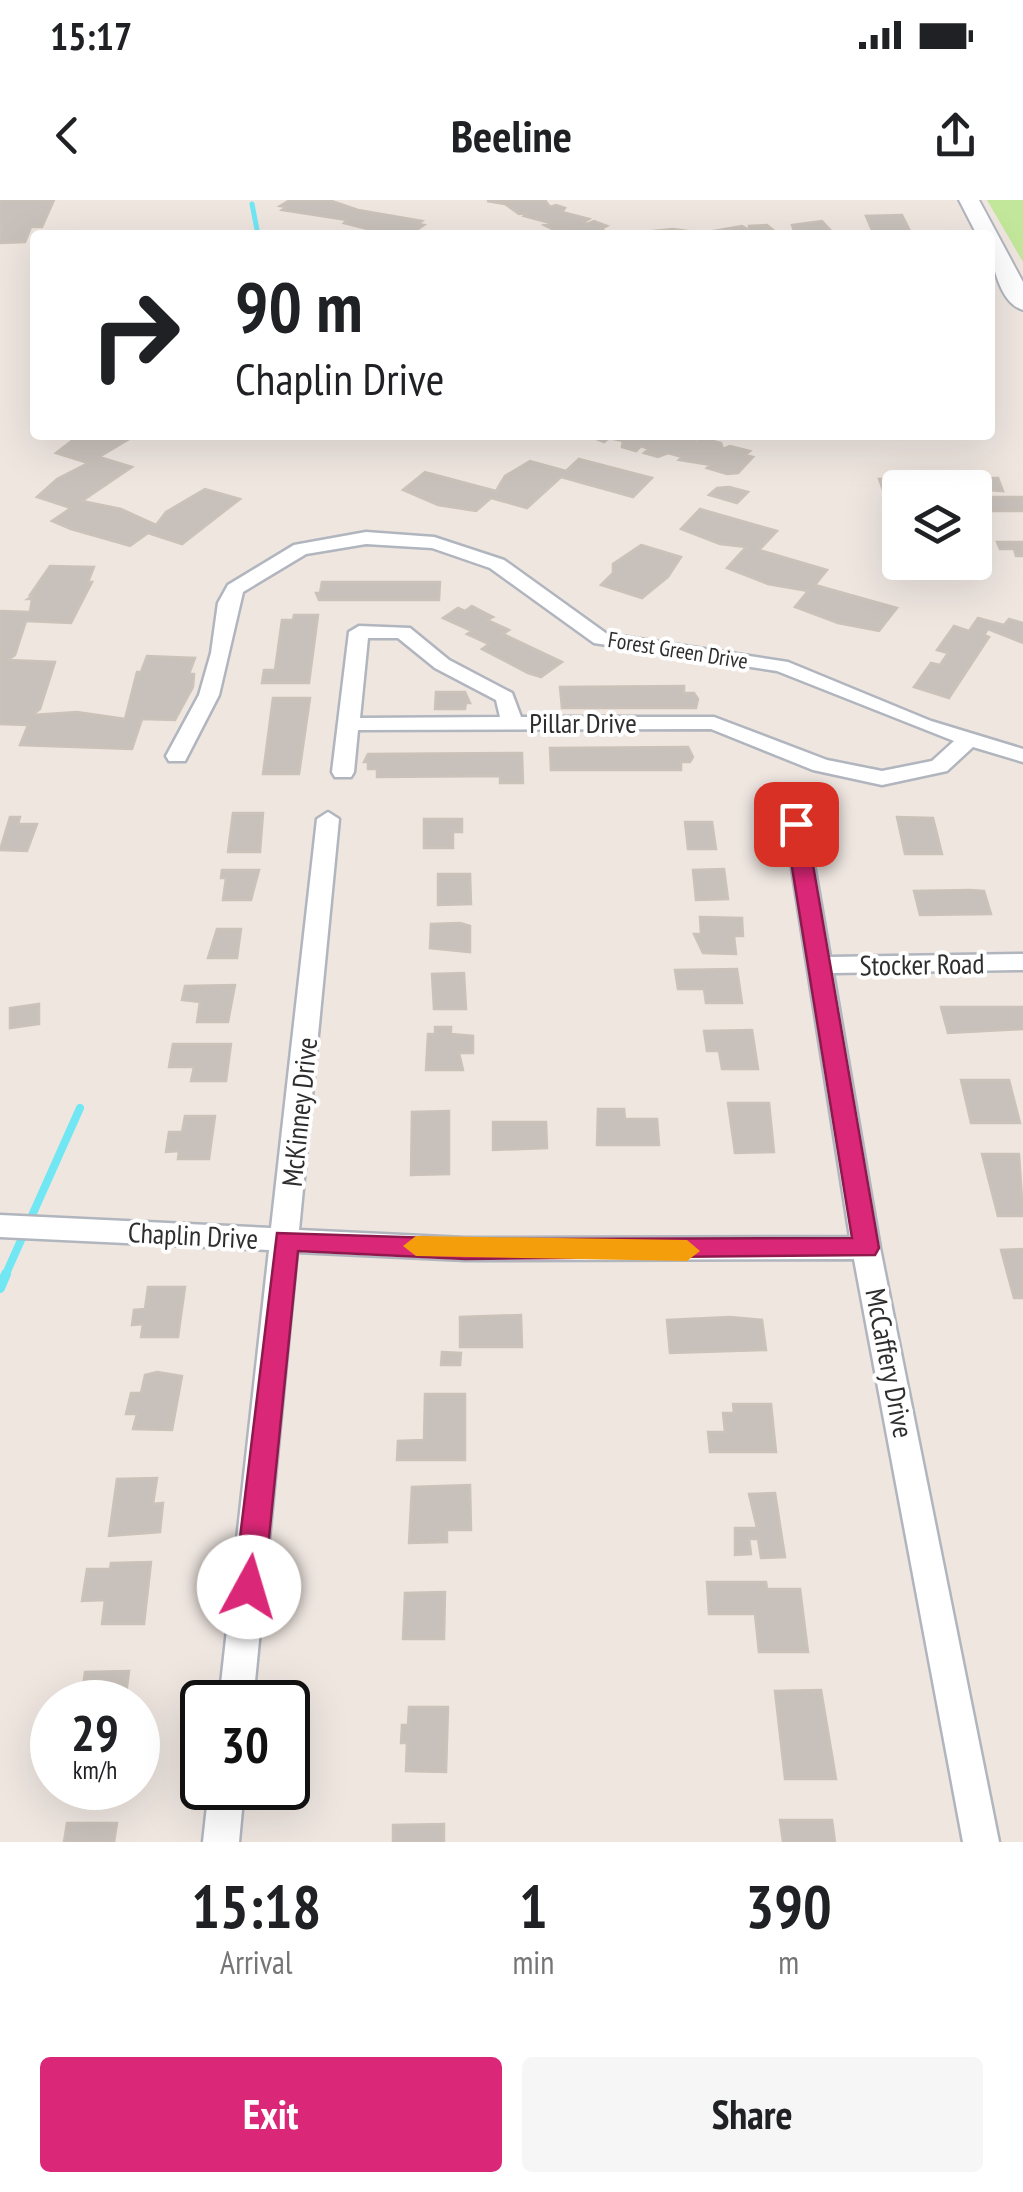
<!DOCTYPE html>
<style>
body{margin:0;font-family:"PT Sans Narrow",sans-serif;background:#f6f6f6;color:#202124;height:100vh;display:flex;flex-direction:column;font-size:38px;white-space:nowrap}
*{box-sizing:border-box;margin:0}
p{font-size:32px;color:#757577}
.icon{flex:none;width:55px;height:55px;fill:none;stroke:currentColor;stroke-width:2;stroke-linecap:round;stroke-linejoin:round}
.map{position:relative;height:1642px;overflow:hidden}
.drawer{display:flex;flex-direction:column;background:#fff;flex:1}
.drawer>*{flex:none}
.banner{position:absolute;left:30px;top:30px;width:965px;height:210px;border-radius:10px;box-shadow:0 10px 40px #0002;background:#fff;color:#202124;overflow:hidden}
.controls{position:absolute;left:882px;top:270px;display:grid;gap:20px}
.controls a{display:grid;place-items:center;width:110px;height:110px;border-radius:10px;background:#fff;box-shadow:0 10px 40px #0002;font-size:50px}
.speed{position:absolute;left:30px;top:1480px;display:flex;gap:20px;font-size:50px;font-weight:700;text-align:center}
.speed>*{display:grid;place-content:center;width:130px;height:130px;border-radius:50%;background:#fff;box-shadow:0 10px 40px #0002;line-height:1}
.speed small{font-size:25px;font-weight:400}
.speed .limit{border:5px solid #111;border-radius:15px;background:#fff;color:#111}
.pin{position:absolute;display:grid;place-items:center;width:85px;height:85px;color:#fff;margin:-42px;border-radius:20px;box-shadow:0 5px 15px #0006}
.me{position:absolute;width:110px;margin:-55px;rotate:6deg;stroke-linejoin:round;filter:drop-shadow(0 0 8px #0008)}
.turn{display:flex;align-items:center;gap:35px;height:210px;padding:0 40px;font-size:45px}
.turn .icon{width:130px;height:130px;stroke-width:2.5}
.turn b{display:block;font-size:70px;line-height:85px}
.eta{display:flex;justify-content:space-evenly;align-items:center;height:170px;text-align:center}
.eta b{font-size:60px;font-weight:800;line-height:70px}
.button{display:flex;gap:20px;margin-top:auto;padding:20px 40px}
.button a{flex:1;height:115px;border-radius:10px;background:#db2777;color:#fff;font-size:40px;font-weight:800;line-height:115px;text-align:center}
.button a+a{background:#f6f6f6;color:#202124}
.status{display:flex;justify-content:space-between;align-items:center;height:70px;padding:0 50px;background:#fff;direction:ltr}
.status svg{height:28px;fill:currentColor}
header{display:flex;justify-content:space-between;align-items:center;height:130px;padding:0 40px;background:#fff;font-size:45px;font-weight:800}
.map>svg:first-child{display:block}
</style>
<div class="status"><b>15:17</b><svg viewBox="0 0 49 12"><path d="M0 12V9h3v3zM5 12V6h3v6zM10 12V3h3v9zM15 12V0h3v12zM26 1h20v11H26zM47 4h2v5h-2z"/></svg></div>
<header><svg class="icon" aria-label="back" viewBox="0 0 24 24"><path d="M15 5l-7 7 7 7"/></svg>Beeline<svg class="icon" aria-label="share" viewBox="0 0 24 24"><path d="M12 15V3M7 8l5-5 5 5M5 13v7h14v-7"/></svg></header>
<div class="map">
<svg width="1023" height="1642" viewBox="0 0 1023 1642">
<rect width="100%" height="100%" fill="#efe6e0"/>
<path fill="#c2e79b" d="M987,0H1023V62Z"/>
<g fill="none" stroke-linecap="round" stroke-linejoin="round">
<path stroke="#71e7f4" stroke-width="5" d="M252,4L258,35"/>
<path stroke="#71e7f4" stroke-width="8" d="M5,1076L80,908"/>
<path stroke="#71e7f4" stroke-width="10" d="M0,1088L6,1074"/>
</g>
<g fill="#c8c1bb" stroke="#cbc2b9" stroke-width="2.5">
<path d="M0,0H54L42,27H31L25,42L0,43Z"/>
<path d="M290,0H329L358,10L422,21L418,24L424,25L409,35H391L344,23L347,20L282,10L286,7L280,6Z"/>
<path d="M545,0L550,7L556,5L565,8L562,12L589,19L584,22L587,24L594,21L607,26L601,29L605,31L566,35L562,33L569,31H556L544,25L550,23L524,16L528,13L519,14L505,4L487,1Z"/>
<path d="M902,15L912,35H874L866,16Z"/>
<path d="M822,21L832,32L826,34L834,35H796L803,34H795L792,25Z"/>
<path d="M767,25L779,35L624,34L673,29L702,33L742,26L749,30V26Z"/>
<path d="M587,235H681L697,242L702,238L721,243L723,249L730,246L750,251L745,255L753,257L738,273L727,274L707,268L711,265L679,260L682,257L668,253L658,257L644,253L649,249L641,246L636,251L622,247L623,241L609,238L604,242Z"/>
<path d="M78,236H134L99,257L132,267L82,301L121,309L156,325L166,312L205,289L240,299L182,344L148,333L130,346L71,329L52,321L71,308L37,297L57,279L88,263L56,253Z"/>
<path d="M579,259L652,278L633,297L561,277L527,308L491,298L476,311L438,305L403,290L425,272L496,291L505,276L530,261L566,271Z"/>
<path d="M914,278L918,288L883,290L879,279Z"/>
<path d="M957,278H998L1003,291L960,288Z"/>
<path d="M729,287L748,292L737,303L709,295L717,288Z"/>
<rect x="975" y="297" width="48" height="14"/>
<path d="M700,309L777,331L759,350L827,370L815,385L897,408L879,431L838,423L795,407L808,391L768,384L727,368L746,347L720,344L681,329Z"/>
<path d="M997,342H1023V356H1016L1014,349H1000Z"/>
<path d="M641,345L681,357L668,377L642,398L601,385L613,373V364Z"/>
<path d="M50,366L94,367L88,382H92L71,423L26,421L15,455L8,460L55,462L40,509L32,515L77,512L125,519L137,472H141L147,456L195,458L189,474H194L193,487L175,520L142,519L132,549L20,545L28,525L0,524V411L30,412L32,399H28L34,395H30Z"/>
<path d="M322,382H440L439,400H319L316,393H320Z"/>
<path d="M472,406L493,417L487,420L509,430L503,434L562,462L541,477L528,473L482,449L489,444L467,434L472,431L443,418L458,408L465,411Z"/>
<path d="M294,415H318L309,483H262L264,470H275L282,420H293Z"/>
<path d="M978,418L1004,425L1009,419L1023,423V443L988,429L984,435L989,437L949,498L914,487L931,463L940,465L948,453L937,450L954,426L969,431Z"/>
<path d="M684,486V493H694L698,499L696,508H562L560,487Z"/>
<path d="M436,492H465L470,503H466L465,509H435Z"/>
<path d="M273,498H310L299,574H263Z"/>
<path d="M688,547L693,557L690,562H681V570H551L550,548Z"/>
<path d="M522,553L523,583H500V576L377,577V569H368V562H364L368,554Z"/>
<path d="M233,613H263L260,652H228Z"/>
<path d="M10,617H20L18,624H37L27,651L0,650Z"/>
<path d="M897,617L933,618L942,654H905Z"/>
<path d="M424,619H462V632H453V648H424Z"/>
<path d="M685,622H712L716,649H688Z"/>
<path d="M724,669L728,699L696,700L693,670Z"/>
<path d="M222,670H259L251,700H223L226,678H221Z"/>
<path d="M438,674H470L471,704L438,705Z"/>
<path d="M970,690L984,691L991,714L920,715L914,691Z"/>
<path d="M700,717L742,718L743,736H734L736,754L703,753L694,734H701Z"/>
<path d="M460,723L470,726V752L430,748L431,724Z"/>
<path d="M217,729H241L237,758H208Z"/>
<path d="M737,769L742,803H706L704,789H678L675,770Z"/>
<path d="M464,773L466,809H434L432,774Z"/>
<path d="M235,785L228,822H197L200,802L182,800L185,786Z"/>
<path d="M39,804V824L10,828V808Z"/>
<path d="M941,807H1023V829L948,833Z"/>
<path d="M435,827H451V834L473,836V853H459L463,870H426L428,834H435Z"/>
<path d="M752,830L758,869H722L719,851H707L704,831Z"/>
<path d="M173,844H231L226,881H191L194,867H169Z"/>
<path d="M961,880H1009L1020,923H971Z"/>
<path d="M728,903H769L774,952L735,953Z"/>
<path d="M598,909H624L625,919H657L659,945H597Z"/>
<path d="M449,911V974L411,975L412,912Z"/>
<path d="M185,916H215L209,959H178L179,951L166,952L169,932H182Z"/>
<path d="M493,922H546L547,948L493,950Z"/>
<path d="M982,954H1019L1023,1016H998Z"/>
<path d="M1023,1049V1098H1014L1001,1050Z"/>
<path d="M148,1087H185L178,1137H141L143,1124L132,1125L134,1110L145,1109Z"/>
<path d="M521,1115L522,1147H460V1117Z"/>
<path d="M730,1117L762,1120L766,1150L670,1153L667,1120Z"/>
<path d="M442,1152L461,1153L460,1165H441Z"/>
<path d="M157,1172L182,1176L172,1230L133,1229L137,1214H126L131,1193H141L145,1175Z"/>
<path d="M425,1194H465V1260H397L398,1241L424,1240Z"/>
<path d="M733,1204H771L776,1252H710L708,1232H725L723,1213H734Z"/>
<path d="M157,1278L153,1304L163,1303L160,1332L109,1336L117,1279Z"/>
<path d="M470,1285L471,1330H447V1342L409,1343L412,1287Z"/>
<path d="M775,1293L785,1357L761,1358L758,1339H749L751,1354L735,1355V1328H757L749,1294Z"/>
<path d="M151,1362L144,1424H102L105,1400L82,1401L87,1369H110L111,1363Z"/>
<path d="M707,1382H766L767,1389H800L808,1452H759L755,1414H709Z"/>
<path d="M445,1392L444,1439H403L405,1393Z"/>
<path d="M129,1471L125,1502H81L85,1472Z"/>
<path d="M821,1490L836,1579H785L775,1491Z"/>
<path d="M409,1507H448L446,1572L406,1571L407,1543H401L402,1525H408Z"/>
<path d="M780,1620H832L835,1642H783Z"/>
<path d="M67,1623H117L114,1642H64Z"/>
<path d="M444,1624V1642H393V1625Z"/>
</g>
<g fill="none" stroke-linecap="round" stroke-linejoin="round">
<g stroke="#b0b5be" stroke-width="5">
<g id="street">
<path d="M366,332L434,337L504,360L607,434L788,462L931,521L1023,549V562L973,547L947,571L882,585L813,570L711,529L358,530L354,572L351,577H335L332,572L349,432L359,426L410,428L449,460L512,493L521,517H714L827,560L882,571L932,561L954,541L777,471L594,443L490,368L432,348L366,344L306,354L243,392L219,495L185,561H169L166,556L199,495L211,453L218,403L228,385L294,345ZM368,438H398L435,468L496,500L500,517L360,518Z"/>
<path d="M328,612L339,619L299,1030L465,1038L850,1037L785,624L788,619L796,617L807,624L830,757L1023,754V770L833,773L880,1048L999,1642H963L854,1059L465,1060L297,1052L253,1502H219L269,1050L0,1037V1015L271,1028L317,619Z"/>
<path d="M209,1588H244L239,1642H203Z"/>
</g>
</g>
<g stroke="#b0b5be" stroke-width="4">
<path id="secondary" d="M959,0H979L1023,82V110C998,103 990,57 990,35H977Z"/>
</g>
<use href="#street" fill="#fff" fill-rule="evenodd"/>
<use href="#secondary" fill="#fff" fill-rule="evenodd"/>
</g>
<path fill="#db2777" stroke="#8e194d" stroke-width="2.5" d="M796,618L806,624L879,1048L875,1055L465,1059L298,1051L264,1387L259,1397L249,1401L238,1397L234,1387L277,1033L465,1039L852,1038L785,624Z"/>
<path fill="#f59e0b" d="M416,1036L687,1040L700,1051L687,1061L416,1056L403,1046Z"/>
<g text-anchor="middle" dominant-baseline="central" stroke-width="8" stroke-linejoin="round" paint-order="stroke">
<g font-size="22" fill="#2e2e2e" stroke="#fff">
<text transform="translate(678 450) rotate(9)">Forest Green Drive</text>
</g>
<g font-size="28" fill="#2e2e2e" stroke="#fff">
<text x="583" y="522">Pillar Drive</text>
<text transform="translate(922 764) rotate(-1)">Stocker Road</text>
<text transform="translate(299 912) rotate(-84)">McKinney Drive</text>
<text transform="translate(193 1035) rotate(3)">Chaplin Drive</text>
<text transform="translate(890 1163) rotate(79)">McCaffery Drive</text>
</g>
</g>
</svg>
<div class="controls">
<a><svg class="icon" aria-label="layers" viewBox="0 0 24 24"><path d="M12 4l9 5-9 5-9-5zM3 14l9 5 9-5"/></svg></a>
</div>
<div class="speed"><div>29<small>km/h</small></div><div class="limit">30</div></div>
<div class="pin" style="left:796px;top:624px;background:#d93025"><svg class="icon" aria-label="arrive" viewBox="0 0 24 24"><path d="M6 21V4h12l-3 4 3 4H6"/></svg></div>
<svg class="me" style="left:249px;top:1387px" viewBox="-20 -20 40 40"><circle r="19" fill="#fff"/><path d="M0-13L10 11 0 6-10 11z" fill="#db2777"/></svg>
<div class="banner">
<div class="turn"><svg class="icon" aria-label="right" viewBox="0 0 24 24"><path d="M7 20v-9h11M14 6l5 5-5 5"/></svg><div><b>90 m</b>Chaplin Drive</div></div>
</div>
</div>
<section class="drawer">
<div class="eta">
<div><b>15:18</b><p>Arrival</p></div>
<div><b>1</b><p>min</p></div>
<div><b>390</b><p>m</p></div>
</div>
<div class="button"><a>Exit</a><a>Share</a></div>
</section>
